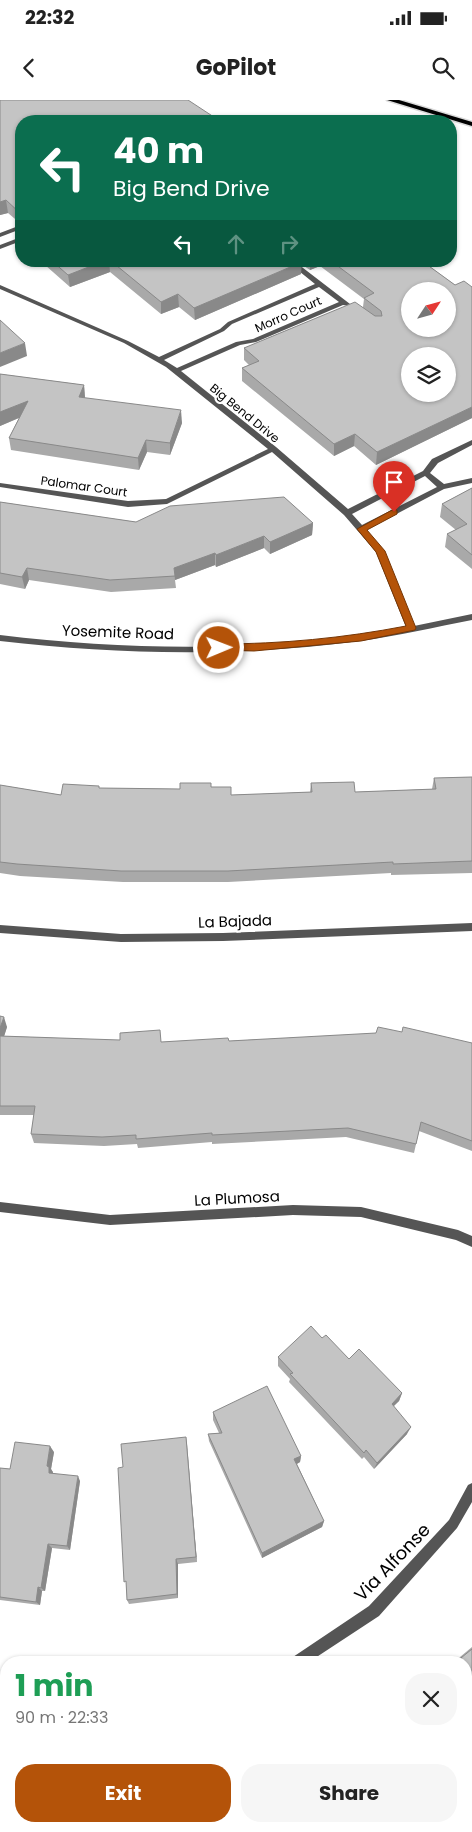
<!DOCTYPE html>
<meta charset="utf-8">
<style>
body{margin:0;font-family:Poppins,sans-serif;background:#f6f6f6;color:#222;height:100vh;display:flex;flex-direction:column;font-size:19px;white-space:nowrap}
*{box-sizing:border-box;margin:0}
p{font-size:16px;color:#767676}
.icon{flex:none;width:28px;height:28px;fill:none;stroke:currentColor;stroke-width:2;stroke-linecap:round;stroke-linejoin:round}
.map{position:relative;flex:1;overflow:hidden}
.panel{position:absolute;left:0px;top:1556px;width:472px;height:176px;display:flex;flex-direction:column;background:#fff;border-radius:20px 20px 0 0;box-shadow:0 1px 4px #0004}
.panel>*{flex:none}
.hud{position:absolute;left:15px;top:15px;width:442px;height:152px;border-radius:20px;box-shadow:0 1px 4px #0004;background:#0b6e4f;color:#fff;overflow:hidden}
.needle{width:32px;rotate:54deg}
.controls{position:absolute;left:401px;top:182px;display:grid;gap:10px}
.controls a{display:grid;place-items:center;width:55px;height:55px;border-radius:50%;background:#fff;box-shadow:0 1px 4px #0004;font-size:25px}
.pin{position:absolute;display:grid;place-items:center;width:42px;height:42px;color:#fff;margin:-51px -21px;border-radius:50% 50% 50% 0;rotate:-45deg;box-shadow:0 0 5px #0007}
.pin .icon{rotate:45deg}
.me{position:absolute;width:55px;margin:-28px;rotate:89deg;stroke-linejoin:round;filter:drop-shadow(0 0 4px #0008)}
.turn{display:flex;align-items:center;gap:18px;height:105px;padding:0 15px;font-size:22px}
.turn .icon{width:65px;height:65px;stroke-width:2.5}
.turn b{display:block;font-size:35px;line-height:42px}
.lanes{display:flex;align-items:center;height:48px;padding:0 15px;background:#0003;justify-content:center;gap:25px;direction:ltr}
.lanes .off{opacity:.35}
.round{display:grid;place-items:center;flex:none;width:52px;height:52px;border-radius:20px;background:#f6f6f6}
.overview{display:flex;align-items:center;justify-content:space-between;height:85px;padding:0 15px}
h1{font-size:30px;font-weight:700;line-height:38px;color:#1e9e55}
.action{display:flex;gap:10px;margin-top:auto;padding:10px 15px}
.action a{flex:1;height:58px;border-radius:20px;background:#b45309;color:#fff;font-size:20px;font-weight:700;line-height:58px;text-align:center}
.action a+a{background:#f6f6f6;color:#222}
.status{display:flex;justify-content:space-between;align-items:center;height:35px;padding:0 25px;background:#fff;direction:ltr}
.status svg{height:14px;fill:currentColor}
header{display:flex;justify-content:space-between;align-items:center;height:65px;padding:0 15px;background:#fff;font-size:22px;font-weight:700}
.map>svg:first-child{display:block}
</style>
<div class="status"><b>22:32</b><svg viewBox="0 0 49 12"><path d="M0 12V9h3v3zM5 12V6h3v6zM10 12V3h3v9zM15 12V0h3v12zM26 1h20v11H26zM47 4h2v5h-2z"/></svg></div>
<header><svg class="icon" aria-label="back" viewBox="0 0 24 24"><path d="M15 5l-7 7 7 7"/></svg>GoPilot<svg class="icon" aria-label="search" viewBox="0 0 24 24"><circle cx="10" cy="10" r="6"/><path d="M15 15l6 6"/></svg></header>
<div class="map">
<svg width="472" height="1732" viewBox="0 0 472 1732">
<rect width="100%" height="100%" fill="#fff"/>
<g fill="none" stroke-linecap="round" stroke-linejoin="round">
<g stroke="#dbdbdb" stroke-width="3">
<path id="primary" d="M387,0H399L472,22V26Z"/>
</g>
<g fill="#555" fill-rule="evenodd">
<path d="M21,125V129L0,137V133Z"/>
<path d="M21,137V141L0,149V145Z"/>
<path d="M288,161H294L350,204V206L343,205L256,242L240,245L181,271L276,347L348,409L423,371L432,359L472,340V345L438,363L430,373L444,384L472,378V383L444,389L366,430L384,451L414,526L472,514V520C435,527 398,536 360,541C240,557 120,555 0,541V535C134,551 273,553 406,527L376,452L344,415L272,352L167,404L128,407L0,387V383L128,401L166,399L268,349L166,267L124,243L0,189V185L128,241L159,257L220,229L228,222L315,184L289,163ZM319,187L339,202L253,239L236,242L177,268L164,260L224,231L232,224ZM425,376L437,387L362,425L352,414Z"/>
<path d="M472,823V831L223,841L121,842L0,833V825L121,834L223,833Z"/>
<path d="M0,1102L110,1115L293,1105L361,1107L458,1130L472,1136V1147L456,1140L361,1117L293,1115L110,1125L0,1112Z"/>
<path d="M472,1383V1402L457,1428L379,1516L309,1562H292L293,1557L369,1506L449,1420L468,1385Z"/>
<path d="M0,1619L6,1620V1634L0,1633Z"/>
</g>
<use href="#primary" fill="#000" fill-rule="evenodd"/>
</g>
<g fill="#a9a9a9">
<path d="M0,0L21,21V124L8,113L0,115Z"/>
<path d="M44,161H422L455,185L472,187V318L376,365L354,346L334,356L242,281V268L249,265L244,260V248L363,207L364,199L320,166L310,170L301,164V174L195,220L179,207L161,214L110,172L70,187L45,165Z"/>
<path d="M0,274L84,285L85,298L182,323L170,355L147,352L139,370L11,350L9,338L19,318L0,326Z"/>
<path d="M472,388V469L445,447L447,434L456,430L440,417L442,404Z"/>
<path d="M0,402L136,422L313,423L312,435L270,454L264,448L216,467L215,465L175,480L176,488L111,492L29,480L25,489L0,484Z"/>
<path d="M472,677V773L391,775V773L228,782H123L20,776L0,773V685L61,695L99,686V688L180,689L211,687L231,695L310,692L311,683L355,692L432,689L434,678Z"/>
<path d="M0,916L7,927L4,936L161,942L229,941L402,932L472,943V1051L419,1031L414,1053L346,1037L212,1044V1042L138,1048L137,1044L104,1046L34,1043L31,1034L34,1015H0Z"/>
<path d="M322,1238L349,1259L402,1293L399,1301L393,1306L407,1334L374,1369L364,1357L362,1359L289,1282L290,1279L278,1266V1257Z"/>
<path d="M213,1312L301,1356L300,1362L297,1364L324,1421L322,1427L262,1458L209,1341L208,1334L219,1333L213,1320Z"/>
<path d="M186,1337L197,1462L178,1464V1498L129,1504L127,1500L123,1367Z"/>
<path d="M54,1352L51,1369L53,1373L80,1381L70,1450L52,1448L45,1491H42L40,1505L0,1500V1368L10,1369Z"/>
<path d="M472,1547V1732H288L285,1726H466V1562H454Z"/>
<path d="M230,1726H234L235,1732H86L170,1727H229Z"/>
</g>
<g fill="#898989">
<path d="M6,100L8,113L0,115V102Z"/>
<path d="M104,161H109L110,172L70,187L68,175Z"/>
<path d="M310,161H320V166L310,170Z"/>
<path d="M302,162L301,174L195,220L194,208Z"/>
<path d="M178,194L179,207L161,214V202Z"/>
<path d="M25,243L27,256L0,267V253Z"/>
<path d="M84,285L85,298L79,297Z"/>
<path d="M28,301L30,313L0,326V312Z"/>
<path d="M472,307V318L376,365L377,352Z"/>
<path d="M181,310L182,323L170,355V343Z"/>
<path d="M355,334L354,346L334,356V344Z"/>
<path d="M146,340L147,352L139,370L138,358Z"/>
<path d="M313,423L312,435L270,454V442Z"/>
<path d="M264,436V448L216,467V455Z"/>
<path d="M215,453V465L175,480L174,468Z"/>
<path d="M27,468L29,480L25,489L22,477Z"/>
<path d="M4,917L7,927L1,946L0,943V928Z"/>
<path d="M402,1293L399,1301L388,1312L392,1304Z"/>
<path d="M411,1327L407,1334L374,1369L377,1363Z"/>
<path d="M186,1337L187,1344L197,1462L196,1457Z"/>
<path d="M50,1346L54,1352L51,1369L53,1372L52,1378L49,1373L47,1366Z"/>
<path d="M301,1356L300,1362L293,1366L294,1359Z"/>
<path d="M78,1376L80,1381L70,1450L67,1446Z"/>
<path d="M324,1421L322,1427L262,1458V1453Z"/>
<path d="M48,1444L52,1448L45,1491L41,1488Z"/>
<path d="M176,1459L178,1464V1498L177,1494Z"/>
<path d="M38,1487L42,1491L40,1505L36,1502Z"/>
</g>
<g fill="#c4c4c4" stroke="#898989" fill-rule="evenodd">
<path d="M0,0H188L220,21H21V114L6,100L0,102Z"/>
<path d="M52,161H104L68,175Z"/>
<path d="M111,161H301L302,162L194,208L178,194L161,202Z"/>
<path d="M331,161H422L455,185L464,181L472,187V307L377,352L355,334L334,344L242,268L259,261L244,248L355,202L375,216H382L381,211L364,198L374,193ZM410,191H448V229H410ZM410,256H448V294H410Z"/>
<path d="M0,220L25,243L0,253Z"/>
<path d="M0,274L84,285L79,297L181,310L170,343L146,340L138,358L9,338L28,301L0,312Z"/>
<path d="M472,388V455L447,434L467,424L442,404Z"/>
<path d="M284,397L313,423L270,442L264,436L216,455L215,453L174,468L175,476L110,480L27,468L22,477L0,473V402L136,422L170,406Z"/>
<path d="M472,677V761L393,764V762L228,771H121L17,764L0,762V685L61,695L63,684L99,686V688L180,689V683H211V687H231V695L312,692L311,683L354,682L355,692L436,689L434,678Z"/>
<path d="M0,916L4,917L0,928Z"/>
<path d="M378,927L402,932L403,927L472,943V1041L421,1022L416,1044L348,1028L212,1035V1033L136,1039V1035L102,1037L31,1034L35,1006H0V936L120,940V933L160,930L161,942L228,938L229,941L376,933Z"/>
<path d="M311,1226L322,1238L326,1235L349,1259L359,1249L402,1293L392,1304L411,1327L377,1363L366,1350L364,1353L290,1274L293,1273L278,1257Z"/>
<path d="M267,1286L301,1356L294,1359L324,1421L262,1453L208,1334L222,1333L213,1312Z"/>
<path d="M186,1337L196,1457L176,1459L177,1494L127,1500L126,1481L124,1482L118,1368L123,1367L121,1344Z"/>
<path d="M15,1342L50,1346L47,1366L49,1367V1373L78,1376L67,1446L48,1444L41,1488L38,1487L36,1502L0,1497V1368L10,1369Z"/>
<path d="M472,1549V1732H289L286,1726H466V1562H456Z"/>
<path d="M170,1726H228L229,1728L232,1726H234L235,1732H107L170,1728Z"/>
</g>
<path fill="#b45309" stroke="#753606" d="M394,409L397,410V414L367,430L385,451L416,528L415,530L361,541L254,551L215,550V545L219,544C281,544 344,538 406,526L376,452L357,429Z"/>
<g text-anchor="middle" dominant-baseline="central" stroke-width="4.5" stroke-linejoin="round" paint-order="stroke">
<g font-size="12" fill="#000" stroke="#fff">
<text transform="translate(288 214) rotate(-24)">Morro Court</text>
<text transform="translate(245 313) rotate(39)">Big Bend Drive</text>
<text transform="translate(84 386) rotate(8)">Palomar Court</text>
</g>
<g font-size="15" fill="#000" stroke="#fff">
<text transform="translate(118 532) rotate(2)">Yosemite Road</text>
<text transform="translate(235 821) rotate(-2)">La Bajada</text>
<text transform="translate(237 1098) rotate(-3)">La Plumosa</text>
</g>
<g font-size="18" fill="#000" stroke="#fff">
<text transform="translate(392 1462) rotate(-46)">Via Alfonse</text>
</g>
</g>
</svg>
<div class="controls">
<a><svg class="needle" viewBox="-14 -14 28 28"><path d="M0-13l5 13h-10z" fill="#e53935"/><path d="M0 13l5-13h-10z" fill="#767676"/></svg></a>
<a><svg class="icon" aria-label="layers" viewBox="0 0 24 24"><path d="M12 4l9 5-9 5-9-5zM3 14l9 5 9-5"/></svg></a>
</div>
<div class="pin" style="left:394px;top:412px;background:#d93025"><svg class="icon" aria-label="arrive" viewBox="0 0 24 24"><path d="M6 21V4h12l-3 4 3 4H6"/></svg></div>
<svg class="me" style="left:219px;top:548px" viewBox="-20 -20 40 40"><circle r="17" fill="#b45309" stroke="#fff" stroke-width="3"/><path d="M0-11L8 9 0 5-8 9z" fill="#fff"/></svg>
<div class="hud">
<div class="turn"><svg class="icon" aria-label="left" viewBox="0 0 24 24"><path d="M17 20v-9H6M10 6l-5 5 5 5"/></svg><div><b>40 m</b>Big Bend Drive</div></div>
<div class="lanes"><svg class="icon" aria-label="left" viewBox="0 0 24 24"><path d="M17 20v-9H6M10 6l-5 5 5 5"/></svg><svg class="icon off" aria-label="ahead" viewBox="0 0 24 24"><path d="M12 20V5M6 11l6-6 6 6"/></svg><svg class="icon off" aria-label="right" viewBox="0 0 24 24"><path d="M7 20v-9h11M14 6l5 5-5 5"/></svg></div>
</div>
<section class="panel">
<div class="overview"><div><h1>1 min</h1><p>90 m · 22:33</p></div><a class="round"><svg class="icon" aria-label="close" viewBox="0 0 24 24"><path d="M6 6l12 12M18 6L6 18"/></svg></a></div>
<div class="action"><a>Exit</a><a>Share</a></div>
</section>
</div>
